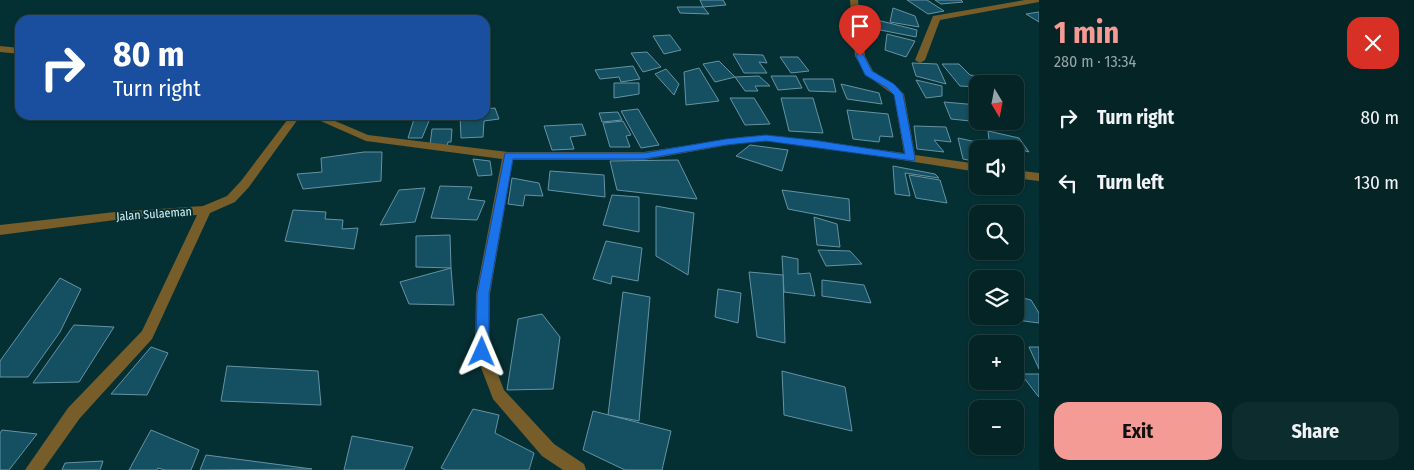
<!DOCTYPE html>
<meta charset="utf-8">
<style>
body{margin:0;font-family:"Fira Sans Condensed",sans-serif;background:#0d2c2e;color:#f1f3f6;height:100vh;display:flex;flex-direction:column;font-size:19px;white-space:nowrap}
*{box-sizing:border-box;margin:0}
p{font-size:16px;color:#97a4a7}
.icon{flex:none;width:28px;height:28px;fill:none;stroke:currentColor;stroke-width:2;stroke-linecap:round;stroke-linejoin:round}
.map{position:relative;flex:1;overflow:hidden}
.details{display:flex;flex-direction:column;background:#042426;width:375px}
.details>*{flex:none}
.top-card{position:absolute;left:15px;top:15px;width:475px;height:105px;border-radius:15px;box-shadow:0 1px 4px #0004,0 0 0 1px #254143;background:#1a4fa0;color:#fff;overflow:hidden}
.needle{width:32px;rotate:170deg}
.fabs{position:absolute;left:969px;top:75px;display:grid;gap:10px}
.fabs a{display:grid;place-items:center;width:55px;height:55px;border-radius:10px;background:#042426;box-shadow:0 1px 4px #0004,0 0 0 1px #254143;font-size:25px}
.pin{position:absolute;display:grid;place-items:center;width:42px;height:42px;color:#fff;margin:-51px -21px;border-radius:50% 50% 50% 0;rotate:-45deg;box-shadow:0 0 5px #0007}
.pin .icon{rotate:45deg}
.me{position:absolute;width:55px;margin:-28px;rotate:1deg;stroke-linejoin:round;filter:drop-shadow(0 0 4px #0008)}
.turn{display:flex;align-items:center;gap:18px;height:105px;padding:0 15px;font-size:22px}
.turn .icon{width:65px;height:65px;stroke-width:2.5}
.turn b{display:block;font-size:35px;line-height:42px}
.round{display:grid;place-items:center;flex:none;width:52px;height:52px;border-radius:15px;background:#0d2c2e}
.headline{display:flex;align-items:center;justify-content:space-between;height:85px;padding:0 15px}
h1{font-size:30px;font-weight:700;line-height:38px;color:#f59b96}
.cta{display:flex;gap:10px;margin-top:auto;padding:10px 15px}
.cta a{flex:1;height:58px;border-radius:15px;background:#f59b96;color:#111;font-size:20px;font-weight:700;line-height:58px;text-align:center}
.cta a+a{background:#0d2c2e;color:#f1f3f6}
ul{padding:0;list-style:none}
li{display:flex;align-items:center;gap:15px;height:65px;padding:0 15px}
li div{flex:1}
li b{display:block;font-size:19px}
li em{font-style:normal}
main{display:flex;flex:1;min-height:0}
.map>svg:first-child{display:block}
</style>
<main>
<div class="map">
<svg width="1039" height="470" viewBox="0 0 1039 470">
<rect width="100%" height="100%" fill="#053033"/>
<g fill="#144f62" stroke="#6593a4">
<path d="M700,0H723L726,5L703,7Z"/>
<path d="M907,0H927L944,11L928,14Z"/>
<path d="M935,0H961L963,2L941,4Z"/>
<path d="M677,7H703L709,14L680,13Z"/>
<path d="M893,8L915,16L919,27L890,22Z"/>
<path d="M1039,12V22L1026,14Z"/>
<path d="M861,16L917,30L916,37L865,27Z"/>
<path d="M887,34L915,41L906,57L885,50Z"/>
<path d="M670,35L681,50L664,54L653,36Z"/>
<path d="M647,52L661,67L643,72L631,53Z"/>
<path d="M733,54L763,55L767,63L759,62L767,73H744Z"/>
<path d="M780,57H798L809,71L791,73Z"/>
<path d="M719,61L735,77L715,82L703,64Z"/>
<path d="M912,63L937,64L946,84L916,76Z"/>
<path d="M942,64H959L970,75L986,77L991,84H978V87L960,86Z"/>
<path d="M633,66L640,79L621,82L619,77L600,79L595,70Z"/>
<path d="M699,68L719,101L686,105L684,72Z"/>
<path d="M666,69L679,84L674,95L655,74Z"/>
<path d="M759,76L770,86H755L758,91H745L735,77Z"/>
<path d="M771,76H796L802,88L778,90Z"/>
<path d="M803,79H833L836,92L809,91Z"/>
<path d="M916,80L942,86V96L926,98Z"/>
<path d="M614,83H639V94L614,98Z"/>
<path d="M841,84L879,93L882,104L847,99Z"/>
<path d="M730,98H754L770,124L745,125Z"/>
<path d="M781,98H813L823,133L789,131Z"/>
<path d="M944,102L978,105V121L980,122L951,119Z"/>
<path d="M495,108L499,119L484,121L483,137L461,138L460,115H485V109Z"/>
<path d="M638,109L659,145L641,148L621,111Z"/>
<path d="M847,110L888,114L893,137L880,136L879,142L853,139Z"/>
<path d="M618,112L622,120L602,122L599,113Z"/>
<path d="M415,116H431L422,138H408Z"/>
<path d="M1015,116L1019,124L1003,123L1005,130L988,131L985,121H1015Z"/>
<path d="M623,121L631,135L626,136L630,147H610L603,123Z"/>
<path d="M582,124L586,135L570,137L574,149L552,150L544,126Z"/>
<path d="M914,126L946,127L951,142L934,140L944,152L917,149Z"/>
<path d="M432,129H452L451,142H448L447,146L430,145Z"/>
<path d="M988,131L1019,138L1029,152L989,140Z"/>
<path d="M958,138L1000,147V149H978V162L963,159Z"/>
<path d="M750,145L788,150L782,171L736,156Z"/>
<path d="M364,152H382L381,181L303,189L297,174L322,172L321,158Z"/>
<path d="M473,159L490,161L492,175L478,176Z"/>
<path d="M678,160L697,199L617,190L610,161Z"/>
<path d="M893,166L935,174L939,178L905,173L910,196L895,194Z"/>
<path d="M550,171L604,175L605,197L548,190Z"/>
<path d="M909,175L940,180L947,203L916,198Z"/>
<path d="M512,178L539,183L543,196L525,195L523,206L508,204Z"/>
<path d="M440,186L472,187L468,199L485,201L477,220L431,218Z"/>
<path d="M425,188L415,222L380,225L399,190Z"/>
<path d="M782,190L849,199L850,221L788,209Z"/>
<path d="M612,195L639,197V232L603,225Z"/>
<path d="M656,206L694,213L688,275L656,256Z"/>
<path d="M293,210L326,212L325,219L343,220L342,229L358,228L354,249L285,241Z"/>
<path d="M814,217L837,224L840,247L817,245Z"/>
<path d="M450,235L451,268L416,267V236Z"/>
<path d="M606,241L642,248L638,281L612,276L611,284L593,279Z"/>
<path d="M818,250L850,251L862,264L826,266Z"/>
<path d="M782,256L798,259V274L810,273L815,296L784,292Z"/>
<path d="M451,268L454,305L409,304L400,282Z"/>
<path d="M749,272L783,275L785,343L757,337Z"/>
<path d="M60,278L81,289L60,332L28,377H0V361Z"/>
<path d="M822,280L864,285L871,303L822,296Z"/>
<path d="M718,289L741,293L738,323L715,317Z"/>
<path d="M623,292L650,297L639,421L608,415Z"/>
<path d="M1015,296L1031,300L1039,313V323L1001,318L1000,316H1015Z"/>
<path d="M542,314L560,337L553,389L507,390L518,319Z"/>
<path d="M74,325L114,327L79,382L33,383Z"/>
<path d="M151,347L168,353L147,395L111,394Z"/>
<path d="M1029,347H1039V369Z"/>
<path d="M227,366L318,371L321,405L221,401Z"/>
<path d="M782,371L845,387L852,431L784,415Z"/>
<path d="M1021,374H1039V397L1038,396Z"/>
<path d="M473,409L499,415L495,433L534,453L529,470H446L441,468Z"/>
<path d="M593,411L671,431L662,470H625L583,450Z"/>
<path d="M2,430L37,434L9,470H0V433Z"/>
<path d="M151,430L199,450L191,470H165L158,468L157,470H129Z"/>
<path d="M352,436L413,447L404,470H344Z"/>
<path d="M206,455L312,469L200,470Z"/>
<path d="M103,461L100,470H62L65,463Z"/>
</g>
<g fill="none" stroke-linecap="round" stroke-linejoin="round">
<g fill="#765d29" fill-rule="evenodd">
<path d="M850,0H858L865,56L873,71L893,84L904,94L915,155L978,164V172L813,146L766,141L741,143L644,160H513L490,294L489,352L504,390L554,444L584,464L586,470H563L542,456L493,399L475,352L476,294L502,159L366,141L307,115H321L368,135L508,152H644L741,137L766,135L904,153L894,95L866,75L855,56Z"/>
<path d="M1025,0H1039V2L940,20L925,60L920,63L915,60L933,16Z"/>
<path d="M0,46L20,48V54L0,52Z"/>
<path d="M291,115H301L249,187L235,202L210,213L152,339L80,418L43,470H25L68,408L142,331L197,215L115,220L0,235V225L115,212L203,206L227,196L241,181Z"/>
<path d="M1015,170L1039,173V181L1015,178Z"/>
</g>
</g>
<path fill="#1a73e8" stroke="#114b97" d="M857,54H863L872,71L894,84L903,94L915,158L914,161L766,141L726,145L644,159H513L489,294V352L487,356L482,357L478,356L476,352L477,294L505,153H644L726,139L766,135L813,140L905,154L894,95L887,88L865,75L856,56Z"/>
<g text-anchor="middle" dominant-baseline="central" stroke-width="4" stroke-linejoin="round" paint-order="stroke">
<g font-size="12" fill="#d4eff1" stroke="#053033">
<text transform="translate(154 214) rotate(-4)">Jalan Sulaeman</text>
</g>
</g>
</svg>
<div class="fabs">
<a><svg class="needle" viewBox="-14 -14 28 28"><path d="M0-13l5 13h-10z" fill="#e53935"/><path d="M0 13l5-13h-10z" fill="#97a4a7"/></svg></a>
<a><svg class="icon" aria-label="sound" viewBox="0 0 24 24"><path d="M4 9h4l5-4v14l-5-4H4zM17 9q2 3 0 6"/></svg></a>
<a><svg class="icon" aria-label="search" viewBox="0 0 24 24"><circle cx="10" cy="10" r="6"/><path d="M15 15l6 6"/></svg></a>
<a><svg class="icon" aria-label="layers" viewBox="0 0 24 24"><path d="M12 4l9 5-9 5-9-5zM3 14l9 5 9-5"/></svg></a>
<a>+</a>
<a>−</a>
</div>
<div class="pin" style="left:860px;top:56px;background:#d93025"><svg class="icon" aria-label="arrive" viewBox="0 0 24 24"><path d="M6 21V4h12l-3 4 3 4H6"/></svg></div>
<svg class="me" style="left:482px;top:352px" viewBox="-20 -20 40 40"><path d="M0-17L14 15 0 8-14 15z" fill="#1a73e8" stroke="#fff" stroke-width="4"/></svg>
<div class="top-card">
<div class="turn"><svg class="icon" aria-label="right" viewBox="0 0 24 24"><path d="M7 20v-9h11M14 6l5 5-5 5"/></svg><div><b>80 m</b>Turn right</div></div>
</div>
</div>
<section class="details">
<div class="headline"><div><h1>1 min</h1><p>280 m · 13:34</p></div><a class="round" style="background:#d93025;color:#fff"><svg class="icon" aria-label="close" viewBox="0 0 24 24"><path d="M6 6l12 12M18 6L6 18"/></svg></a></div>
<ul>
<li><svg class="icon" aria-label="right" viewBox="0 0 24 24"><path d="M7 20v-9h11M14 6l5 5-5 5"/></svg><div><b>Turn right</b></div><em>80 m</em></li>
<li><svg class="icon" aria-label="left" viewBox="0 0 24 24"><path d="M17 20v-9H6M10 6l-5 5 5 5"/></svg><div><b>Turn left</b></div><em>130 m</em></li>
</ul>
<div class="cta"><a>Exit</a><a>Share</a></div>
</section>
</main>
